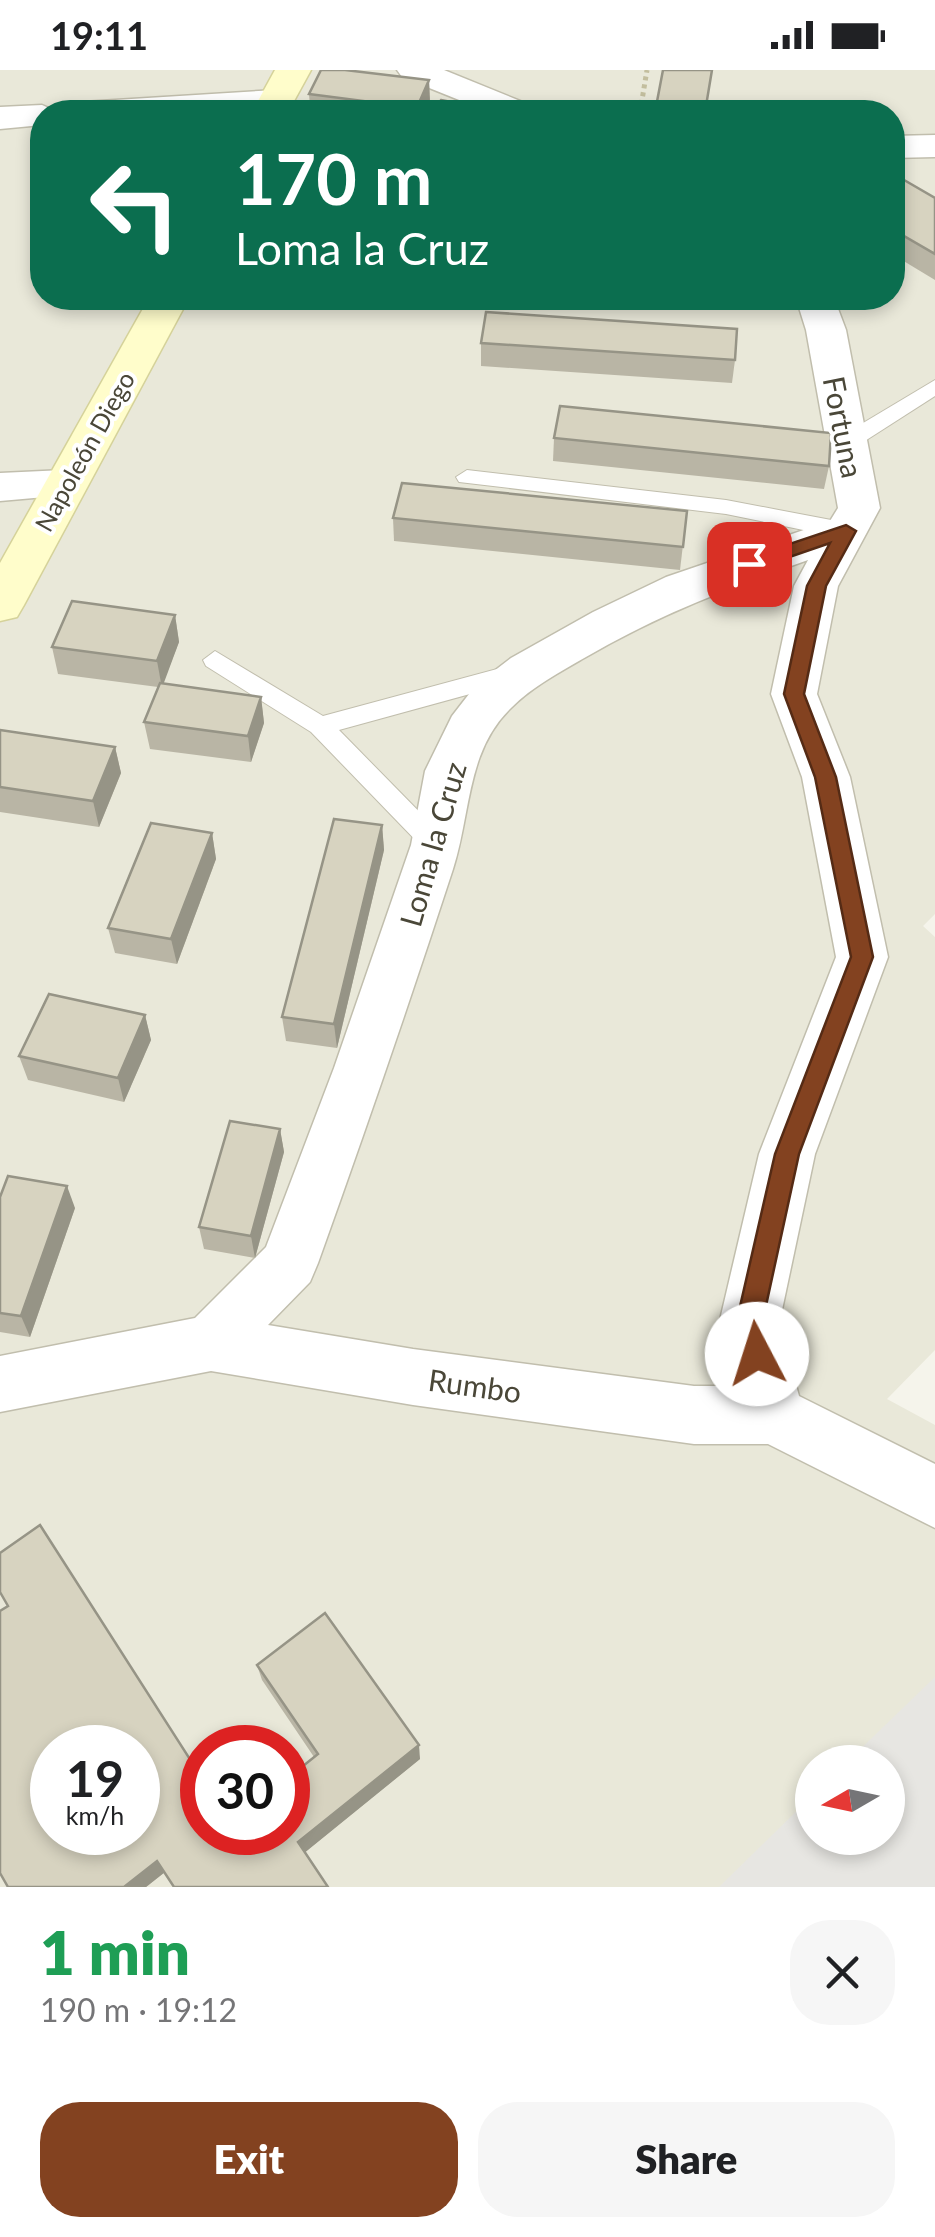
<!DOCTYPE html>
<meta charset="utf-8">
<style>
body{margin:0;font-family:Lato,sans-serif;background:#f6f6f6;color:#202124;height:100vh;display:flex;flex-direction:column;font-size:38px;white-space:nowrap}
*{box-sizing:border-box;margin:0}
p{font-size:32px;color:#757577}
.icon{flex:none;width:55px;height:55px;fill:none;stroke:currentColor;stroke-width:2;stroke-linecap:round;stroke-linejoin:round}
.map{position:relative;height:1817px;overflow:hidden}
.drawer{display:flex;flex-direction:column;background:#fff;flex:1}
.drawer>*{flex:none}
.hud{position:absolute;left:30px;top:30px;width:875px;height:210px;border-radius:40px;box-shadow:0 5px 15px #0003;background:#0b6e4f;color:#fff;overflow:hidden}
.needle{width:65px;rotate:261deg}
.controls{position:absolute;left:795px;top:1675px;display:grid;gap:20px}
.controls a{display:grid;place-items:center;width:110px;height:110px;border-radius:50%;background:#fff;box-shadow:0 5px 15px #0003;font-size:50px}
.speed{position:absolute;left:30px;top:1655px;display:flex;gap:20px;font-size:50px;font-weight:700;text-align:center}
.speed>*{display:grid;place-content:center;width:130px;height:130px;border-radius:50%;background:#fff;box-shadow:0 5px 15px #0003;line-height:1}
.speed small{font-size:25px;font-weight:400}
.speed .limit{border:15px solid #d22;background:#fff;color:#111}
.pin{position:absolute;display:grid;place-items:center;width:85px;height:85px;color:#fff;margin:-42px;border-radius:20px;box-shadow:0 5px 15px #0006}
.me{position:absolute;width:110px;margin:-55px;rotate:355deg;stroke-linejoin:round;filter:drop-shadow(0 0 8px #0008)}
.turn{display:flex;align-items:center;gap:35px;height:210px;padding:0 40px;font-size:45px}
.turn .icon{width:130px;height:130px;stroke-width:2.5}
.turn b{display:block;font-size:70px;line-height:85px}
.round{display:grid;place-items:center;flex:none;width:105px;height:105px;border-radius:40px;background:#f6f6f6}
.overview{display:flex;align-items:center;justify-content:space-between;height:170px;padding:0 40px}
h1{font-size:60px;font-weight:800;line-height:75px;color:#1e9e55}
.primary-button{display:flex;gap:20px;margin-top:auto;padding:20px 40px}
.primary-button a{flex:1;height:115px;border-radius:40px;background:#834220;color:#fff;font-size:40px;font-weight:800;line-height:115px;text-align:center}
.primary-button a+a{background:#f6f6f6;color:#202124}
.status{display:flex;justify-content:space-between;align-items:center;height:70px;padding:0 50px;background:#fff;direction:ltr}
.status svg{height:28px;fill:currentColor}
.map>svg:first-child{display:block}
</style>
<div class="status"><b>19:11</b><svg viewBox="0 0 49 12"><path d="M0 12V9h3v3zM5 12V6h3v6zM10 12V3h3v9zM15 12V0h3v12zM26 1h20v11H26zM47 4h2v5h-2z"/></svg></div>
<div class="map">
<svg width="935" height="1817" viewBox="0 0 935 1817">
<rect width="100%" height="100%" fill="#f5f4eb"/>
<path fill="#e9e8d9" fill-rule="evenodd" d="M0,0H935V844L923,856L935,867V1280L887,1329L935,1355V1817H0ZM42,42H892V228H42ZM52,1678H138V1762H52ZM202,1678H288V1762H202ZM812,1692H888V1768H812Z"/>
<path fill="#e7e6e2" d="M935,1607V1817H719L812,1726V1768H888V1692H847Z"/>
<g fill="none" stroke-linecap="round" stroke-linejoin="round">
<g stroke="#c1bead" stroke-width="2">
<g id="service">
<path d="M935,310V326L854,378H838L835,373L838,368Z"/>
<path d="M467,400L726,430L847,453L858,461L847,469L726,444L459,412L456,407Z"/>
<path d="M215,581L323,646L516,594L528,603L525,609L339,660L445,768L449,775L445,782H427L311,662L206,596L203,590Z"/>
</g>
</g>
<g stroke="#c1bead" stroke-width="3">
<g id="minor">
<path d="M397,0H444L530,35L535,42H489L402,7Z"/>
<path d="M276,20L288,23L293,30L288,37L242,42H66L71,35L83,32Z"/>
<path d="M42,35L58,42H42V55L0,59V37Z"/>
<path d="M935,65V87L892,88V66Z"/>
<path d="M796,228H834L846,260L880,438L838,516L817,624L850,707L888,887L815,1084L779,1254L799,1326L935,1394V1458L768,1374H694L413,1335L211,1301L0,1342V1286L195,1248L266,1177L334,998L411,775L425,701L452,646L476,615L511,588L593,542L666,507L830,451L838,438L806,260ZM808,490L794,516L771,624L802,707L836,887L759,1084L719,1254L735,1316H694L413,1279L268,1255L310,1212L318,1193C365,1062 410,931 453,799C471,744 466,681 511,638C533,616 560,602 586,587C658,545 731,517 808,490Z"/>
<path d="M64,400L79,404L85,414L79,424L0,431V403Z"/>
</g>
</g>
<g stroke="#d5d29a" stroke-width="3">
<g id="secondary">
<path d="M275,0H311L288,42H252Z"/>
<path d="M149,228H189L24,535L17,547L0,551V493Z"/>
</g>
</g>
<path stroke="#c3be9e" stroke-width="5" stroke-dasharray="4 4" stroke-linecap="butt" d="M640,42L647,0"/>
<use href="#service" fill="#fff" fill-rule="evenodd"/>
<use href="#minor" fill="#fff" fill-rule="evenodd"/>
<use href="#secondary" fill="#fffdcb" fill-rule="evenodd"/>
</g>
<g fill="#b9b5a5">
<path d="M429,10L430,33L425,42H300L310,36L309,24Z"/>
<path d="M892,103L935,128V210L892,184Z"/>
<path d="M481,273L735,290L732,313L481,296Z"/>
<path d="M554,368L829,396L824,419L553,391Z"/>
<path d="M687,441L680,500L394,471L393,448Z"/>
<path d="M175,545L179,572L163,613L261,627L264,653L251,692L150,679L144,652L158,617L58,604L52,577Z"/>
<path d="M0,660L115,677L121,703L99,757L0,742Z"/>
<path d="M382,755L384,780L337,978L286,971L282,947Z"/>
<path d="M212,763L216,789L177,894L115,883L108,858Z"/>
<path d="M145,945L151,970L124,1032L28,1010L19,986Z"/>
<path d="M280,1059L284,1082L255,1188L204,1179L199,1157Z"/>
<path d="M0,1127L75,1138L30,1267L0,1262Z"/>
<path d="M257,1595L420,1689L305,1782L165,1802L146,1817H8L202,1762H288L314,1687L262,1610Z"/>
</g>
<g fill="#969486">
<path d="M429,10L430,33L425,42H415Z"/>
<path d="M175,545L179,572L162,618L157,591Z"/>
<path d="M261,627L264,653L251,692L248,666Z"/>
<path d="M115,677L121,703L99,757L93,731Z"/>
<path d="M382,755L384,780L337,978L334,954Z"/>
<path d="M212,763L216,789L177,894L171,869Z"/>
<path d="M145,945L151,970L124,1032L118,1008Z"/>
<path d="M280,1059L284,1082L255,1188L251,1166Z"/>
<path d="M67,1116L75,1138L30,1267L21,1246Z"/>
<path d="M419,1675L420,1689L303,1784L298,1772Z"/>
<path d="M157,1791L165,1802L146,1817H124Z"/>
</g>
<g fill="#d7d3c0" stroke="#969486" stroke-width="2.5" fill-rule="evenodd">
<path d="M321,0H345L429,10L415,42H376L379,33L309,24Z"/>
<path d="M663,0H712L705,42H655Z"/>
<path d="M441,30L483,38L480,42H432Z"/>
<path d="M303,36L367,42H300Z"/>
<path d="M892,103L935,128V184L892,159Z"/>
<path d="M486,242L737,259L735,290L481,273Z"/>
<path d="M560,336L831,363L829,396L554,368Z"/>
<path d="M402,413L687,441L683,477L393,448Z"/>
<path d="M72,531L175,545L157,591L52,577Z"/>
<path d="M160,613L261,627L248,666L144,652Z"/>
<path d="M0,660L115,677L93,731L0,717Z"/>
<path d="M334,749L382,755L334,954L282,947Z"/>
<path d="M151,753L212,763L171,869L108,858Z"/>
<path d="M49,924L145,945L118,1008L19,986Z"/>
<path d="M230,1051L280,1059L251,1166L199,1157Z"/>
<path d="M8,1106L67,1116L21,1246L0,1243V1127Z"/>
<path d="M40,1455L202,1708V1762H288V1708L318,1684L257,1595L325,1543L419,1675L298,1772L328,1817H174L157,1791L124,1817H8L0,1803V1541L8,1536L0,1522V1483ZM52,1678H138V1762H52Z"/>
</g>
<path fill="#834220" stroke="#552b15" stroke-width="2.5" d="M846,455L856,461L826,516L804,624L836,707L873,887L799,1084L762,1254L770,1284L766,1293L757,1297L748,1293L736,1254L775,1084L851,887L815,707L784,624L807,516L830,473L749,501L739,494L742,490Z"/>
<g text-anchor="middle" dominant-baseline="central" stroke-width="8" stroke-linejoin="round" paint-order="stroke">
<g font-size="25" fill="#4a4738" stroke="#fff">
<text transform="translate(84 381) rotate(-61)">Napoleón Diego</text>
</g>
<g font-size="30" fill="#4a4738" stroke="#fff">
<text transform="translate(844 357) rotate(79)">Fortuna</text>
<text transform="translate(432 774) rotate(-74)">Loma la Cruz</text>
<text transform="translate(475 1315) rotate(8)">Rumbo</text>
</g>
</g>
</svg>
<div class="controls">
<a><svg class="needle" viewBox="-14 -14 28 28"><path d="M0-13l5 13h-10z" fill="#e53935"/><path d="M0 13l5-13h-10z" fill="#757577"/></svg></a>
</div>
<div class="speed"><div>19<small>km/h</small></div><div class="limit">30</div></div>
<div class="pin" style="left:749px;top:494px;background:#d93025"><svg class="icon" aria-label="arrive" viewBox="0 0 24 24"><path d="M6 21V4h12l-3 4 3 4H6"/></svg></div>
<svg class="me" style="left:757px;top:1284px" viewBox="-20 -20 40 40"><circle r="19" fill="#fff"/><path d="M0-13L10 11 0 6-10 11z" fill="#834220"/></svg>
<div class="hud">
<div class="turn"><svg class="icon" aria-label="left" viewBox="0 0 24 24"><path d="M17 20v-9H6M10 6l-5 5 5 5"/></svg><div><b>170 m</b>Loma la Cruz</div></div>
</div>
</div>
<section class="drawer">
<div class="overview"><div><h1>1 min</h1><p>190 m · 19:12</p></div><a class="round"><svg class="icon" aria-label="close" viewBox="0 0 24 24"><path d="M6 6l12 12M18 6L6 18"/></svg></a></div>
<div class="primary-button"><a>Exit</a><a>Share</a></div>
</section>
